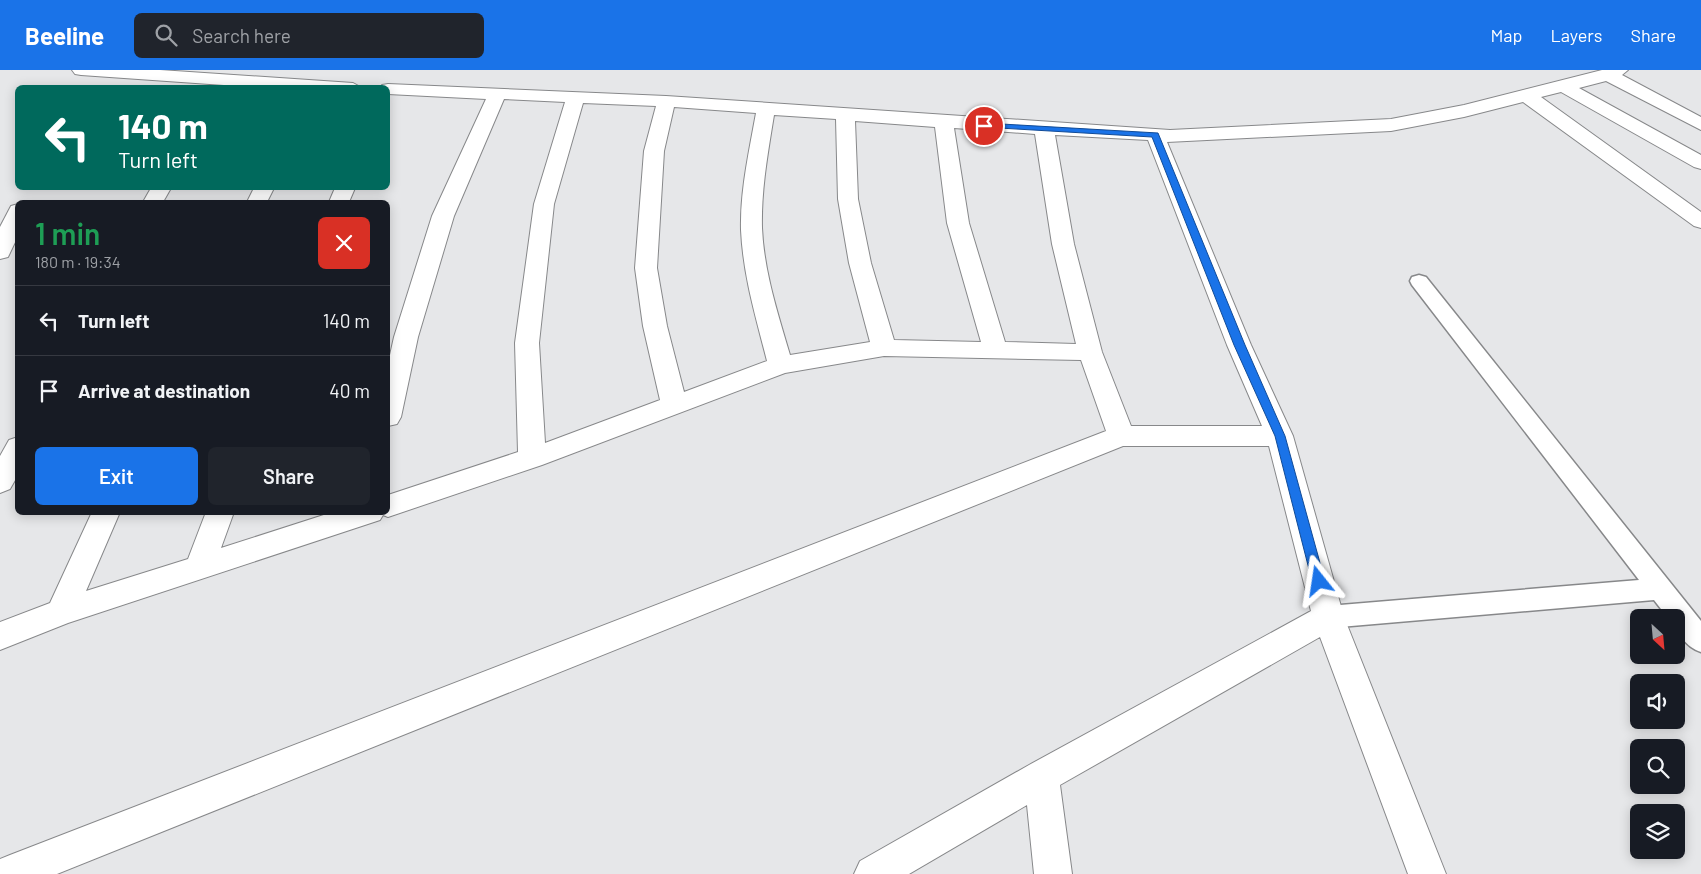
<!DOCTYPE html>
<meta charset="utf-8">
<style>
body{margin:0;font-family:Barlow,sans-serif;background:#20242c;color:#f1f3f6;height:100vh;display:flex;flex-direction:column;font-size:19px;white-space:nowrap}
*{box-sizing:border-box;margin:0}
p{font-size:16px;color:#9ea1a6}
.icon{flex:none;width:28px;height:28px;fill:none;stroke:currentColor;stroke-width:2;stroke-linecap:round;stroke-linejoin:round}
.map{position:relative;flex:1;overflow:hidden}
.drawer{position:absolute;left:15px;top:130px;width:375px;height:315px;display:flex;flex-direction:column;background:#171b24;border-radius:8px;box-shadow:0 2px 12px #0003}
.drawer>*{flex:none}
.top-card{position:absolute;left:15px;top:15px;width:375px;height:105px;border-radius:8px;box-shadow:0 2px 12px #0003;background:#00695c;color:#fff;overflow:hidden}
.needle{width:32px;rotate:154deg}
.buttons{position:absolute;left:1630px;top:539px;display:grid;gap:10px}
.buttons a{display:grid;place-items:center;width:55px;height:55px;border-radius:8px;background:#171b24;box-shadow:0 2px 12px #0003;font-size:25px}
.pin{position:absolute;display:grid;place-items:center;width:42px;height:42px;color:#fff;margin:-21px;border:2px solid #fff;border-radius:50%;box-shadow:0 1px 5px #0007}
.me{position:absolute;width:55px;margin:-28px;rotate:345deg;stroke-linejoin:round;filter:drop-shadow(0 0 4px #0008)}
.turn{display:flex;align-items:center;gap:18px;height:105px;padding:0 20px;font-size:22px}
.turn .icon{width:65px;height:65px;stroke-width:2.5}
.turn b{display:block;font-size:35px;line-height:42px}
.round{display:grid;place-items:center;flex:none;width:52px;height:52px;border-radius:8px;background:#20242c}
.headline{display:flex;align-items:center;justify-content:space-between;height:85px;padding:0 20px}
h1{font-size:30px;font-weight:600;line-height:38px;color:#1e9e55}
.button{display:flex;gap:10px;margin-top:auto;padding:10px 20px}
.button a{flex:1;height:58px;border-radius:8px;background:#1a73e8;color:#fff;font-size:20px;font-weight:600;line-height:58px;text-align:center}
.button a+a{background:#20242c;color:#f1f3f6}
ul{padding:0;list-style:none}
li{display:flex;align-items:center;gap:15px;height:70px;padding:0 20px;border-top:1px solid #363941}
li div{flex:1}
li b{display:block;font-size:19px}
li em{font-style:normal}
header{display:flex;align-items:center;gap:30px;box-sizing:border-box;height:70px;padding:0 25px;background:#1a73e8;color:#fff}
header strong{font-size:24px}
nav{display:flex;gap:28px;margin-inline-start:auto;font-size:18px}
.search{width:350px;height:45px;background:#20242c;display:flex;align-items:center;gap:12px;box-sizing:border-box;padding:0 18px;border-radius:8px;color:#9ea1a6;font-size:19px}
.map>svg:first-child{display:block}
</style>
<header>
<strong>Beeline</strong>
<div class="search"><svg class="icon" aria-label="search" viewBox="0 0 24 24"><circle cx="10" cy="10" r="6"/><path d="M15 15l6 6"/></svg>Search here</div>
<nav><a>Map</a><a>Layers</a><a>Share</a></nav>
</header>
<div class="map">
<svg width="1701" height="804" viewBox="0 0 1701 804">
<rect width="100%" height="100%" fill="#e6e7e9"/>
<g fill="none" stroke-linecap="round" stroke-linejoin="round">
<g stroke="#87888a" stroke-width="3">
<path id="service" d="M1419,205L1426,207L1701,551V582C1686,577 1676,563 1676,548H1668L1654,530L1328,558L1319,555L1315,547L1319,539L1328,536L1639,510L1412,215L1410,211L1412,207Z"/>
</g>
<g stroke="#87888a" stroke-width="2">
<g id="minor">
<path d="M72,0H160L353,13L362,18H265L81,5L75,4Z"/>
<path d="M1602,0H1628L1622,5L1701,47V60L1606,11L1579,18L1701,85V99L1694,97L1561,22L1541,27L1701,142V158L1694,156L1523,32L1464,47L1391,61L1167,72L1251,275L1293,366L1344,547L1446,804H1408L1320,567L1060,715L1072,804H1034L1027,735L909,804H854L860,791L1029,695L1311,541L1269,376H1123L57,804H0V789L10,785L1106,361L1081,290L884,286L785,303L542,395L388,447L383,445L380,450L68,553L0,580V552L50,533L92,442H120L86,521L188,489L206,442H234L221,478L333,442H388V425L518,382L515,273L534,134L565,32L504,29L454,146L418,267L401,347L397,354L388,356V294L394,267L432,146L486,29L388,24V18H380L382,15L388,14L666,26L1170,60L1391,49L1464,35ZM583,33L656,36L644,81L635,198L643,256L660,330L545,373L539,273L554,134ZM674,37L756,43C749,82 740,121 741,160C743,205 756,248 767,291L684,322L667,256L657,198L664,81ZM774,45L836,49L838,129L849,193L870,272L790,285C778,244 764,202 762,158C761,120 768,82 774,45ZM855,51L935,57L947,153L981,272L894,270L871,193L858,129ZM954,58L1035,64L1052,174L1076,274L1005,272L969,153ZM1055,65L1148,70L1227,275L1262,356H1131L1102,282L1074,174Z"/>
<path d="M151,118H171L163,132H143Z"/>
<path d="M254,118H274L267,132H247Z"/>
<path d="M335,118H355L349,132H329Z"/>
<path d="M18,134V166L8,187L0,189V157L11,136Z"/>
<path d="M18,367V405L10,419L0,423V386L9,370Z"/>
</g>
</g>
<use href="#service" fill="#fff" fill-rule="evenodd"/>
<use href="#minor" fill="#fff" fill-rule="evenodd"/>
</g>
<path fill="#1a73e8" stroke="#114b97" d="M984,53L1158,63L1245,275L1285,366L1325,511L1323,515L1319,516L1312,511L1275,366L1234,275L1152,67L982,57L980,56Z"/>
</svg>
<div class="buttons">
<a><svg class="needle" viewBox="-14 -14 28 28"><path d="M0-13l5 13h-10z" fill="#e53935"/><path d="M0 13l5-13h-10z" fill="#9ea1a6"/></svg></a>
<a><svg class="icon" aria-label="sound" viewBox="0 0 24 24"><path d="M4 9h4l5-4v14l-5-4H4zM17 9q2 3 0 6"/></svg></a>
<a><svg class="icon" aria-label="search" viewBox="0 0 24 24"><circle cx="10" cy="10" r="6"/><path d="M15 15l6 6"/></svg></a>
<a><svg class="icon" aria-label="layers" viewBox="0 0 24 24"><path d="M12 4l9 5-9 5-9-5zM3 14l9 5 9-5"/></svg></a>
</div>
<div class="pin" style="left:984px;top:56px;background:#d93025"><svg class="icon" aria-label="arrive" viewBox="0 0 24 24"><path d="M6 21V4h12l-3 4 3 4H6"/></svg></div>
<svg class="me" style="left:1319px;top:511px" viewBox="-20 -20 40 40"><path d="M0-17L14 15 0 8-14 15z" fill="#1a73e8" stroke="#fff" stroke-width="4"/></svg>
<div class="top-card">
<div class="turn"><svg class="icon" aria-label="left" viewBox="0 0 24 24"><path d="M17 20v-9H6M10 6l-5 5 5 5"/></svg><div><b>140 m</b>Turn left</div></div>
</div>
<section class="drawer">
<div class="headline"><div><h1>1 min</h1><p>180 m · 19:34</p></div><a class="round" style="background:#d93025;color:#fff"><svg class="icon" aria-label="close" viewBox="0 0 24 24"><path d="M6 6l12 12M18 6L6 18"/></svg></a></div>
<ul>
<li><svg class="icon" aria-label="left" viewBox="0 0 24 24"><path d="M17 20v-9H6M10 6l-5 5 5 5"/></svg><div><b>Turn left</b></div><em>140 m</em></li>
<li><svg class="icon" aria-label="arrive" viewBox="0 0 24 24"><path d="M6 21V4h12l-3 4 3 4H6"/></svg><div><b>Arrive at destination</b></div><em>40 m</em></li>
</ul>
<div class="button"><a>Exit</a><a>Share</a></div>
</section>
</div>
